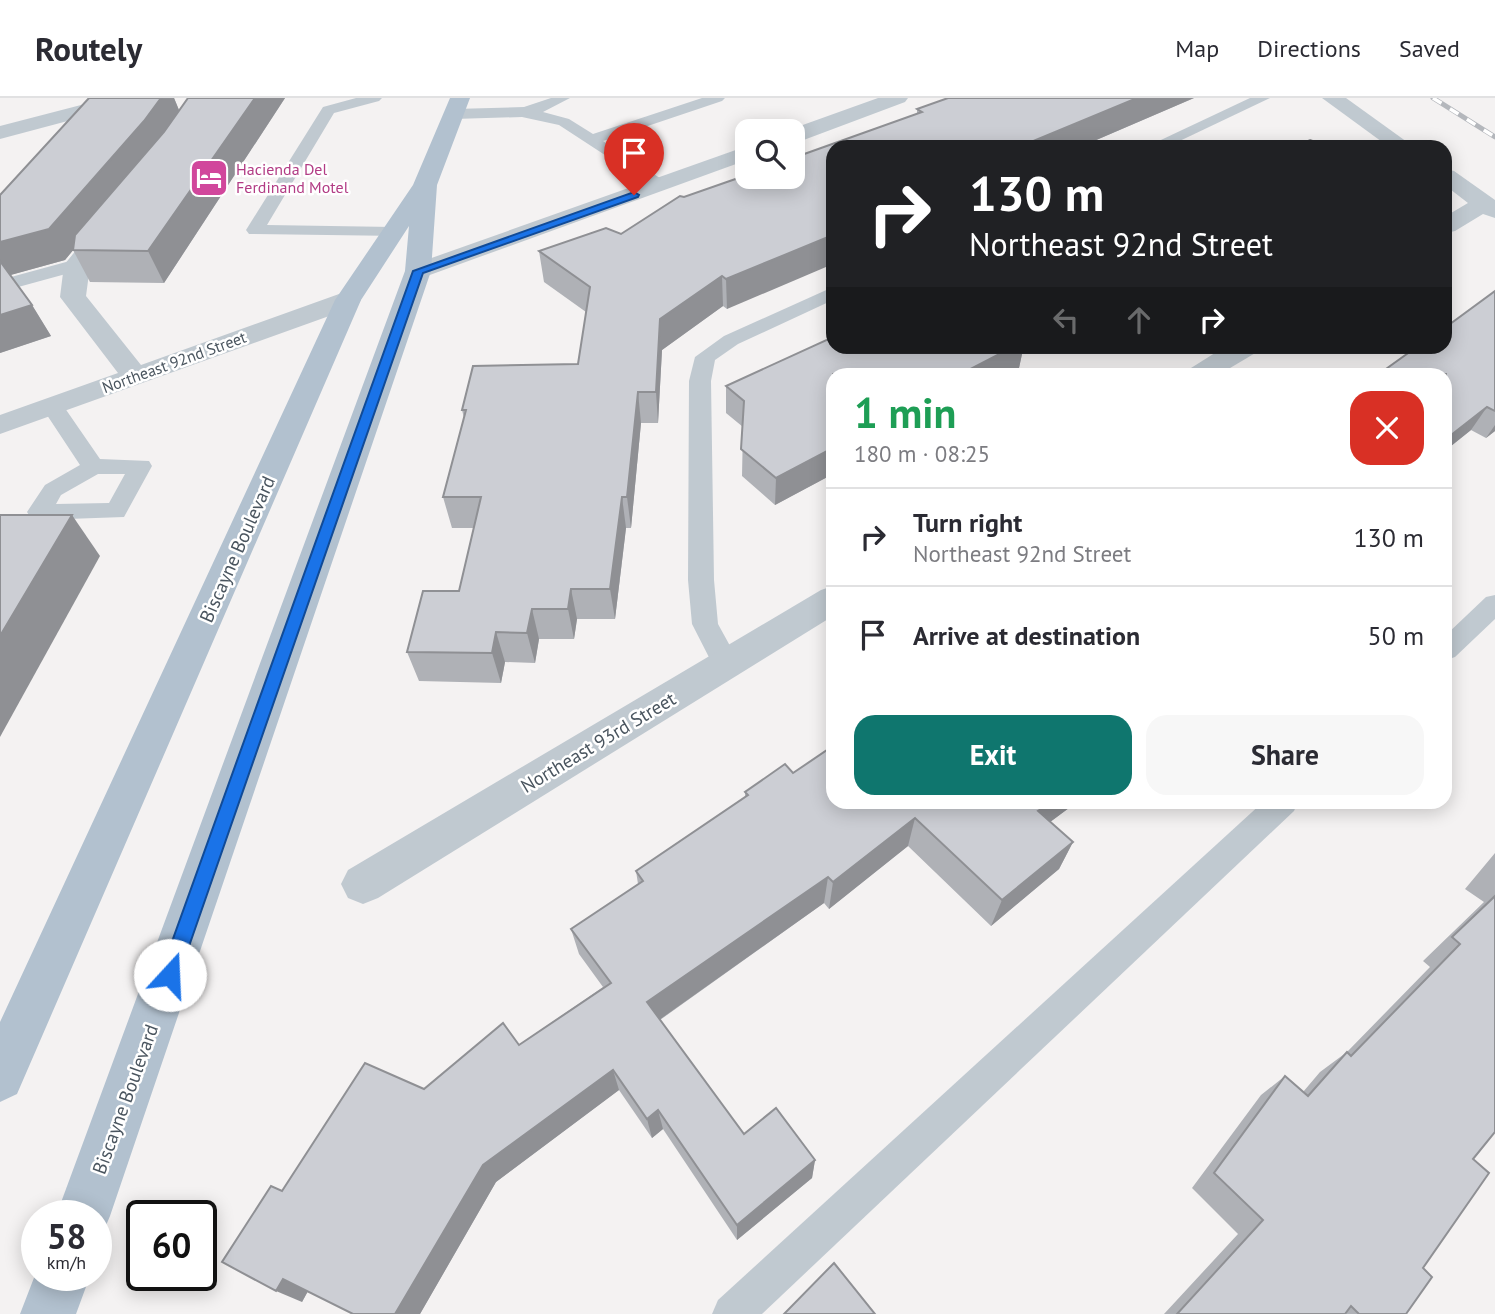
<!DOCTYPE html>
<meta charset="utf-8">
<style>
body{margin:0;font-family:"PT Sans",sans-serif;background:#f7f7f7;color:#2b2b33;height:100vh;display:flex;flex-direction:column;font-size:26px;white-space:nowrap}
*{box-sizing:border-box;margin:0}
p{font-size:23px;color:#7c7c81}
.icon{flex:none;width:38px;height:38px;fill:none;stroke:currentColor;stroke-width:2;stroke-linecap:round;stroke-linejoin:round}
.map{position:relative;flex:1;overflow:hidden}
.side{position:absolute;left:826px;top:270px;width:626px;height:441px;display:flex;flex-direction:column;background:#fff;border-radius:21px;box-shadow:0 4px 18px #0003}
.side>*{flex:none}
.top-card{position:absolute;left:826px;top:42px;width:626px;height:214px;border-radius:21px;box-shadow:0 4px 18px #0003;background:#202124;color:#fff;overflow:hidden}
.tools{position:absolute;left:735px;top:21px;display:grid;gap:14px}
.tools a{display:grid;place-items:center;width:70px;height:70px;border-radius:14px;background:#fff;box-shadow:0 4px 18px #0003;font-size:35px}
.speed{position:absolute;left:21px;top:1102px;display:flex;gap:14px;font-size:35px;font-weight:700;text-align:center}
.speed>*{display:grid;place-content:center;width:91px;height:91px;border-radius:50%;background:#fff;box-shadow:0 4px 18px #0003;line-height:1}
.speed small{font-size:18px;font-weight:400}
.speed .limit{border:4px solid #111;border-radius:10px;background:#fff;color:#111}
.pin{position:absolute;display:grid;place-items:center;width:60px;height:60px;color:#fff;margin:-72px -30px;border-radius:50% 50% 50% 0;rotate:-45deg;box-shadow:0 0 7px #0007}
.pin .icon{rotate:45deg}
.me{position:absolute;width:77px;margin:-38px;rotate:20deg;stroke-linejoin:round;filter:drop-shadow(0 0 5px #0008)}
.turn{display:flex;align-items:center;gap:24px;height:147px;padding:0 28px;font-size:32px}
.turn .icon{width:91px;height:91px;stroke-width:2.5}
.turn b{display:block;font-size:49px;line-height:60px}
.lanes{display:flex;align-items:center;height:66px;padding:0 28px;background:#0003;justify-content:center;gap:35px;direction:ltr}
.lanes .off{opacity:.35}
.round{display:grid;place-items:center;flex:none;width:74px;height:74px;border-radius:21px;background:#f7f7f7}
.head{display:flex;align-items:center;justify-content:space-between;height:119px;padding:0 28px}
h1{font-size:42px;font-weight:800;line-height:52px;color:#1e9e55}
.button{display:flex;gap:14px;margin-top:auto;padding:14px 28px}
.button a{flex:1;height:80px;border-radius:21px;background:#0f766e;color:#fff;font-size:28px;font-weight:800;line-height:80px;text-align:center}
.button a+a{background:#f7f7f7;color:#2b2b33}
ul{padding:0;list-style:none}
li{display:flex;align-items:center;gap:21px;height:98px;padding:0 28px;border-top:2px solid #e1e1e2}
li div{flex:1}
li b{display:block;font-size:26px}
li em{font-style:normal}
header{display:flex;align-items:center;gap:42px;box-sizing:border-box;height:98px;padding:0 35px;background:#fff;border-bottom:2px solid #e1e1e2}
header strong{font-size:33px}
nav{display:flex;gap:38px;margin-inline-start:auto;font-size:24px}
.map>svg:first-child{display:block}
</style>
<header>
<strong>Routely</strong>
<nav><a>Map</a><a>Directions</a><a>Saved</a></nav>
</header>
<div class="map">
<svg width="1495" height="1216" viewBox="0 0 1495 1216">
<rect width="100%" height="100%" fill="#f4f2f2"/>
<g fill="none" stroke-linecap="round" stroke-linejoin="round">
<g fill="#c0c9d0" fill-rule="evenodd">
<path d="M356,0H382L379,3L334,15L267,127L394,129L403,134L400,138L249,136L246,132L323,9Z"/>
<path d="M551,0H570L543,14L569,21L593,36L702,0H725L722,3L603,43L666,84L668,88L660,93L559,27L522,19L454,21L446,16L454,11L524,9Z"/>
<path d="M1250,0H1270L1167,49H1146Z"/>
<path d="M77,161L86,167L84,171L0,194V182Z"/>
<path d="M833,189V202L738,246L715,262L711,283L714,482L718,526L740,566L736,573L726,576L716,573L692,526L688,482L689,283L695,259L724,238Z"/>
<path d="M52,301L60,303L100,361L149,363L152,368L124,419L39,422L31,420L27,414L45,387L80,367L41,308L44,303ZM98,376H125L109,405L56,406L61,397Z"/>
<path d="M1495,497V521L1455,559L1446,562V537L1486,499Z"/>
<path d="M1263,704H1298L1294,713L762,1216H712L718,1202Z"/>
</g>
<g fill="#c0c9d0" fill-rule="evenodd">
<path d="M108,0H142L139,4L0,41V28Z"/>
<path d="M878,0H908L905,4L801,43L793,44V33H786Z"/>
<path d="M1322,0H1346L1414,49H1389Z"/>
<path d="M747,48V62L427,178L418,181L409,178L405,173L409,168Z"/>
<path d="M1446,71L1454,73L1495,102V120L1483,116L1455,133L1446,135V118L1468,105L1446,88Z"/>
<path d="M112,117L121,119L124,124L90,168L86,198L141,267L339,196L348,194L357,196L361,202L357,208L0,336V317L118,275L60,199L64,167L103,119Z"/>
<path d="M1226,248H1261L1257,254L1220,276H1187L1191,270Z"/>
<path d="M833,488V518L378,800L363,806L348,800L341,786L348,772L821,492Z"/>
</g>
<g fill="#b2c1cf" fill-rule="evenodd">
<path d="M450,0H470L437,87L431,173L110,1118L102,1137L96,1139V1118H56L405,173L409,128L361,202L17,996L0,1004V924L335,202L413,87Z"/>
<path d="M37,1172V1178H90L76,1216H20Z"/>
</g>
<g stroke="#b4b7bc" stroke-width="5">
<path id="rail" d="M1433,0L1495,39"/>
</g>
<use href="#rail" stroke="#fff" stroke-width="3.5" stroke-dasharray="10" stroke-linecap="butt"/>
</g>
<g fill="#afb1b6">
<path d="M89,0H174L179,12L188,0H285L164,185L90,184L73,152L65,162L10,177L32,207L51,238L0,255V97Z"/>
<path d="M1194,0L1080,49H833L727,211L723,208L662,252L658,325H641L631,430H626L615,521H577L574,541H539L535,565L505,564L501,585L419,583L407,554L459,493L474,430H452L443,399L464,320L462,312L578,266L586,214L544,184L539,153L621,136L684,99L917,16V11Z"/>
<path d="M1495,193V333L1486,340L1471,332L1446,352V276Z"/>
<path d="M833,248H1035L1022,256L1019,270L1006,276H833V376L775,407L742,378L743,329L726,315V288Z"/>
<path d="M793,675L833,704H1077L1050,724L1073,744L1059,771L991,828L908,748L829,811L824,805L660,922L744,1036L815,1062L812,1080L737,1142L663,1031L652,1040L619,992L496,1084L420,1216H353L308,1193L302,1204L282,1093L424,991L519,947L603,889L579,856L571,831L638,786L636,773L745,700V694Z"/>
<path d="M1495,755V1034L1473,1061L1423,1170L1406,1216H1164L1238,1136L1192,1090L1261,997L1285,978L1303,994L1320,974L1347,954L1430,869L1423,863L1484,804L1465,791Z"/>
</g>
<g fill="#8f9094">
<path d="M161,0H174L181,17L157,51L65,162L0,180V144Z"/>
<path d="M255,0H285L164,185L148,153Z"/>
<path d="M1137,0H1194L1080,49H1019Z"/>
<path d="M833,137V166L727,211L726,181Z"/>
<path d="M722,178L723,208L662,252L658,325L656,294L660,221Z"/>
<path d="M32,207L51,238L0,255V217Z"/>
<path d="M1012,248H1035L1022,256L1019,270L1006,276H961Z"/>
<path d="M638,294L641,325L631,430L627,399Z"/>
<path d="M1487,309L1471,332L1446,352V341Z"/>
<path d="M1495,327V333L1486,340Z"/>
<path d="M833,350V376L775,407L776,380Z"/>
<path d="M622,399L626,430L615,521L610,491Z"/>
<path d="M72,417L100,458L0,639V538Z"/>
<path d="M571,491L577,521L574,541L568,511Z"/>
<path d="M532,511L539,541L535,565L527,535Z"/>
<path d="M496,534L505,564L501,585L492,555Z"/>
<path d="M1052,704H1077L1026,742L1038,713Z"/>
<path d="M915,720L908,748L829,811L833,784Z"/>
<path d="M1073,744L1059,771L991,828L1002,802Z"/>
<path d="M828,779L824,805L652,927L647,904Z"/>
<path d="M613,972L619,992L496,1084L420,1216H395L483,1067Z"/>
<path d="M658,1012L663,1031L652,1040L647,1021Z"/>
<path d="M815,1062L812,1080L737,1142V1127Z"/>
<path d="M283,1181L308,1193L302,1204L276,1193Z"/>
</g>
<g fill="#ccced4" stroke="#8f9094" stroke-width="2">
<path d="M89,0H161L144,23L49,131L0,144V97Z"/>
<path d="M188,0H255L148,153L73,152L75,137L164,34Z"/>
<path d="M948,0H1137L1019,49H833V137L726,181L722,178L660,221L656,294H638L627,399H622L610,491H571L568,511H532L527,535L496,534L492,555L407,554L423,493H459L481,399H443L466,312H462L473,268L578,266L590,189L539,153L606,130L621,136L680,98L684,99L747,77V79H793V60L922,14L917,11Z"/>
<path d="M1310,42L1328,49H1295Z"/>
<path d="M0,163L32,207L0,217Z"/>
<path d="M1495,193V313L1487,309L1446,341V276H1379L1418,248H1446V229Z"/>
<path d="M833,239V248H1015L961,276H833V350L776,380L741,351L744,303L726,288Z"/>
<path d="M0,417H72L0,538Z"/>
<path d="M833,648V704H1052L1038,713L1073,744L1002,802L915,720L833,784L828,779L647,904L744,1036L776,1010L815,1062L737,1127L658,1012L647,1021L613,972L483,1067L395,1216H353L283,1181L276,1193L222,1164L271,1088L282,1093L365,965L424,991L503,925L519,947L611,885L571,831L643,783L636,773L748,697L745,694L785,666L793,675Z"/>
<path d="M1495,798V1034L1473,1061L1489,1075L1423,1170L1432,1179L1406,1216H1359L1351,1208L1345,1216H1177L1263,1122L1214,1075L1285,978L1308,998L1347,954L1351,958L1460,846L1452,839Z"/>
<path d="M834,1165L875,1216H784Z"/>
</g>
<path fill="#1a73e8" stroke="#114b97" stroke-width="2" d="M634,94L639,97L638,99L423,175L179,877L176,884L170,886L163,884L160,877L413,173Z"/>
<defs>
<g id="hotel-square" transform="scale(2.0125)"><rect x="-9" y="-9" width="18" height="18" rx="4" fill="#d1479c" stroke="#fff"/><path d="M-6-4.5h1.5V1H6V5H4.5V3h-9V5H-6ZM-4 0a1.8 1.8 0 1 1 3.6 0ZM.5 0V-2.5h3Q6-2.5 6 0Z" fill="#fff"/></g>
</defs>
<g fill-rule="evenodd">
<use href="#hotel-square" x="209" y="80"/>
</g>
<g text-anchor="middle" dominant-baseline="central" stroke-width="5" stroke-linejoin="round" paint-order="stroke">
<g font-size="16" fill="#b23c85" stroke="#fff" text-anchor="start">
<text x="236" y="71">Hacienda Del<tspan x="236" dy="18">Ferdinand Motel</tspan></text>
</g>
<g font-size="16" fill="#4a555f" stroke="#fff">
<text transform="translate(174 264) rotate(-20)">Northeast 92nd Street</text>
</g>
<g font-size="19" fill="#4a555f" stroke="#fff">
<text transform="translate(237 451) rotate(-66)">Biscayne Boulevard</text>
<text transform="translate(598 644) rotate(-31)">Northeast 93rd Street</text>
<text transform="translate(125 1001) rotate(-70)">Biscayne Boulevard</text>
</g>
</g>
</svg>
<div class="tools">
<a><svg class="icon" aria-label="search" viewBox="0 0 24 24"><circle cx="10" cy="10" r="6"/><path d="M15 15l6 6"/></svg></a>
</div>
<div class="speed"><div>58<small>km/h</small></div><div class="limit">60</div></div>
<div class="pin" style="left:634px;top:97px;background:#d93025"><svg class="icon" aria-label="arrive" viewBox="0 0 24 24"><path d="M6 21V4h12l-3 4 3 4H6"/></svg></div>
<svg class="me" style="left:170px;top:877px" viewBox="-20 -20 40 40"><circle r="19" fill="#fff"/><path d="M0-13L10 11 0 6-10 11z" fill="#1a73e8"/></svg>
<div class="top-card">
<div class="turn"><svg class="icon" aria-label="right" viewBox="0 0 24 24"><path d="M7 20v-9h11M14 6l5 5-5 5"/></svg><div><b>130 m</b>Northeast 92nd Street</div></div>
<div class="lanes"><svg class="icon off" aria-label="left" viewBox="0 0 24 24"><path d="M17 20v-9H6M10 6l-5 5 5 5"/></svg><svg class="icon off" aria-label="ahead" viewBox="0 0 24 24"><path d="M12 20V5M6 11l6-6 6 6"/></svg><svg class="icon" aria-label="right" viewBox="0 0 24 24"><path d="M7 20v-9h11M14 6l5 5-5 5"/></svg></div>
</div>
<section class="side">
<div class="head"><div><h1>1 min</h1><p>180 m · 08:25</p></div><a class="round" style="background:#d93025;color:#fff"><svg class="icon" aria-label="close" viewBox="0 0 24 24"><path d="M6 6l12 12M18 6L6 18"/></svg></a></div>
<ul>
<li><svg class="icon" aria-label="right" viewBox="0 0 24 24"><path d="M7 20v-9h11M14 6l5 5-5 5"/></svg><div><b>Turn right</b><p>Northeast 92nd Street</p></div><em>130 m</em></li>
<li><svg class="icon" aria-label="arrive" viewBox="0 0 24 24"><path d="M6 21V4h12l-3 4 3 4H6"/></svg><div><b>Arrive at destination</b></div><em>50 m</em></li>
</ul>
<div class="button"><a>Exit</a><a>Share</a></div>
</section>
</div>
